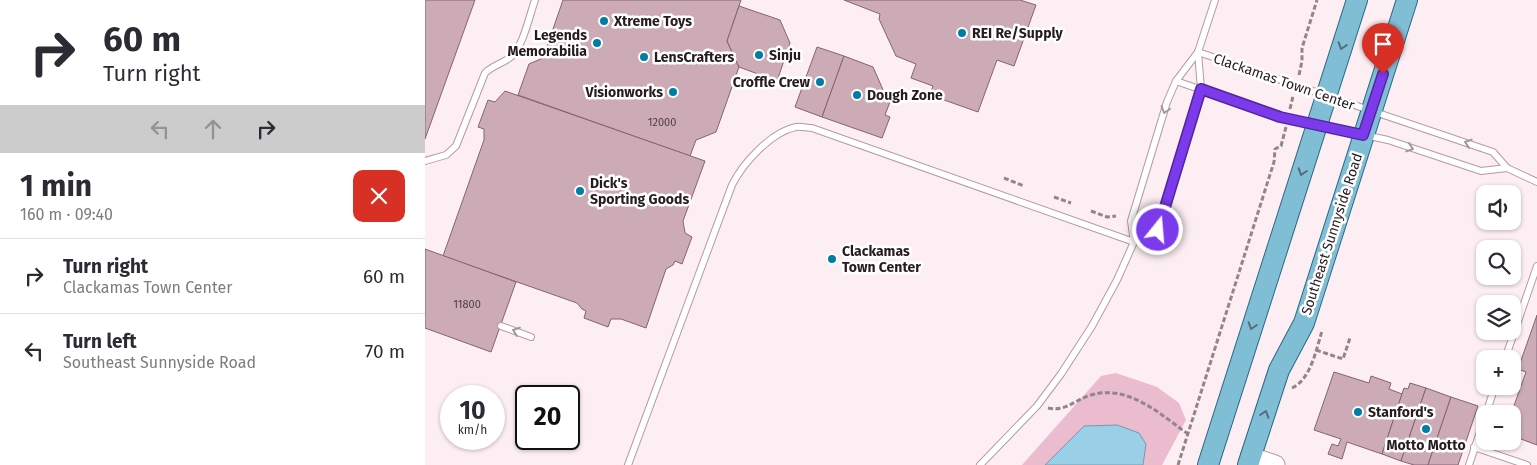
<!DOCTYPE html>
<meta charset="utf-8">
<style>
body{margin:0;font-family:"Fira Sans",sans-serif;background:#f2f2f3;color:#2b2b33;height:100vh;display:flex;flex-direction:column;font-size:19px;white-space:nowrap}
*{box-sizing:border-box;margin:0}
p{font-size:16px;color:#7c7c81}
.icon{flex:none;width:28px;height:28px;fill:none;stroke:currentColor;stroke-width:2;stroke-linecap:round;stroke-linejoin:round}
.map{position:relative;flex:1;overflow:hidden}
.sheet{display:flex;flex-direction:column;background:#fff;width:425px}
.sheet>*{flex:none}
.guide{background:#fff;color:#2b2b33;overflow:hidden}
.fabs{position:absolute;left:1051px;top:185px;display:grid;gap:10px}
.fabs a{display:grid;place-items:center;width:45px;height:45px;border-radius:10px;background:#fff;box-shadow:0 1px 4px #0004;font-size:25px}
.speed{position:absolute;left:15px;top:385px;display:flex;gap:10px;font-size:25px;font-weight:700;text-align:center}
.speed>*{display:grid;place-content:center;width:65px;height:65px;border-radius:50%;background:#fff;box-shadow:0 1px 4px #0004;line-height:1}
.speed small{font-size:12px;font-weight:400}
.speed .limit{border:2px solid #111;border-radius:8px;background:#fff;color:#111}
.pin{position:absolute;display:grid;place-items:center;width:42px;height:42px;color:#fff;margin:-51px -21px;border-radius:50% 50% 50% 0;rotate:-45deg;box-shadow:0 0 5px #0007}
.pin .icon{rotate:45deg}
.me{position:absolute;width:55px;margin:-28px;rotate:17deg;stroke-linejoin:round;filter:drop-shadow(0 0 4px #0008)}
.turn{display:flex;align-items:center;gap:18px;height:105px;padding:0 20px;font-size:22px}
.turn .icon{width:65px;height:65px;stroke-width:2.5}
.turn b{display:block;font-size:35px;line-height:42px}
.lanes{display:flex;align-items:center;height:48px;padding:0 20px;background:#0003;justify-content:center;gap:25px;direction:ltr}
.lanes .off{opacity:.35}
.round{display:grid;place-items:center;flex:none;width:52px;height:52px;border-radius:10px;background:#f2f2f3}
.overview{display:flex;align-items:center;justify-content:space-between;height:85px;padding:0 20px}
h1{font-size:30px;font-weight:700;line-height:38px}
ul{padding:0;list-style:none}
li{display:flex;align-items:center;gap:15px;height:75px;padding:0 20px;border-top:1px solid #e1e1e2}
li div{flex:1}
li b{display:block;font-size:19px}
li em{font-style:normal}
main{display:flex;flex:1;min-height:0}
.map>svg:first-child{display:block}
</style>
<main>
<section class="sheet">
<div class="guide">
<div class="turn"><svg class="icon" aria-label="right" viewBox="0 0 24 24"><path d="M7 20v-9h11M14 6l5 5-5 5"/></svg><div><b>60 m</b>Turn right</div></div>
<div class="lanes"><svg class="icon off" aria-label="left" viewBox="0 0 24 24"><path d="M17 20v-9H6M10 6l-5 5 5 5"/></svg><svg class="icon off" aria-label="ahead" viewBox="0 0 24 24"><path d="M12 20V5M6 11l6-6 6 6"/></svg><svg class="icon" aria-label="right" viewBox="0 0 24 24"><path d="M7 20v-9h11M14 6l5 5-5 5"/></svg></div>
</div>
<div class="overview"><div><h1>1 min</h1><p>160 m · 09:40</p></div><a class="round" style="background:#d93025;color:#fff"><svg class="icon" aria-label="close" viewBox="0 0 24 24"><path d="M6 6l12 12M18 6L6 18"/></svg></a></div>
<ul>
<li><svg class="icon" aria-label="right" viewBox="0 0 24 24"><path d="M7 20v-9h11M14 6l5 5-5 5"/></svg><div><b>Turn right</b><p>Clackamas Town Center</p></div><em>60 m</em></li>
<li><svg class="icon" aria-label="left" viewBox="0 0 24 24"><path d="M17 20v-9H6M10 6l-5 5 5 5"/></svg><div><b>Turn left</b><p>Southeast Sunnyside Road</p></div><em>70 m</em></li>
</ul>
</section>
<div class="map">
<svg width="1112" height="465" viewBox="0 0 1112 465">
<rect width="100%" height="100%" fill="#fceef3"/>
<path fill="#eabcce" d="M691,373L732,387L754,403L761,420L737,465H597L676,376Z"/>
<path fill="#9bcfe7" stroke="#7899ab" d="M692,425L714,433L721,444L718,465H620L659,426Z"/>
<g fill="#ccabb7" stroke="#826470">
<path d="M0,0H50L0,139Z"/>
<path d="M138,0H316L302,41L314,67L291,132L271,140L265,156L93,95L104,64L118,58Z"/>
<path d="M419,0H595L611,5L589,66L572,60L553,112L505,95L508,86L486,78L491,64L471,56L454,19L455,14Z"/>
<path d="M314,6L355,20L365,43L352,81L314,67L302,41Z"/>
<path d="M392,47L419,56L397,117L370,107Z"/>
<path d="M419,56L448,67L459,92L457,99L465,102L460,115L465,117L457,138L397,117Z"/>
<path d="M80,91L280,161L258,221L260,233L267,237L257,264L250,261L248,265L241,269L221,328L196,319H186L183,327L159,318L161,311L157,309L152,303L18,256L59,140V129L53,127L63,100L70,102Z"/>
<path d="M0,249L91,282L66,352L0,328Z"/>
<path d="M1112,315V445L1088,436L1086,414L1101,372L1093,369Z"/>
<path d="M909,372L944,383L946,376L966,383L964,389L977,394L957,454L922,442L917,459L903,454L907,444L913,446L916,439L889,430Z"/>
<path d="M985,383L1001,388L976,461L957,454L979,388L983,389Z"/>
<path d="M1001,388L1026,397L1003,465H989L976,461Z"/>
<path d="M1026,397L1053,406L1033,465H1003Z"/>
</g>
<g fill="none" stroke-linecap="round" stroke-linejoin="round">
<g stroke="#b998a5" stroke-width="8">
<g id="lane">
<path d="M773,52L1068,152L1082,168L1112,182"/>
<path d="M751,81L855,117L963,140L1056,171L1082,168"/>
<path d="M0,161L21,155L31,146L60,73C68,65 79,63 87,56C98,46 105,14 110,0"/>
<path d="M709,242L733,229L776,89L773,52"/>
<path d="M76,326L106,337"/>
<path d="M1080,359L1112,266"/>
<path d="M1061,414L1070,386"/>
<path d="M1049,447L1102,465"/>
<path d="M203,465L307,185C318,163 346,132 371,127C376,126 382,128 387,128L709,242"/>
<path d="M555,465L612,406L636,374L667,326L692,280L709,242L706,221L742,102L751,81L773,52L790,0"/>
<path d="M1044,465L1060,417"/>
</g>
</g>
<g stroke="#b998a5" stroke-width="21">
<path id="secondary" d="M826,457L850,465"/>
</g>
<g stroke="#2a6883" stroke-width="22">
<g id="primary">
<path d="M783,465L932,0"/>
<path d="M823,465L854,370L879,323L982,0"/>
</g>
</g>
<g stroke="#93868b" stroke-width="3" stroke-dasharray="5 2.5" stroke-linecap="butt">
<path d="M874,75L877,61V48L892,0"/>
<path d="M865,109L868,96"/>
<path d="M579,178L599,186"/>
<path d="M629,197L646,203"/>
<path d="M666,211L682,217L691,216"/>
<path d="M891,350L918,359L925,338"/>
<path d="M867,388C886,379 891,350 897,331"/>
<path d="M623,408C641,412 649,400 666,395C703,384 735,414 763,434"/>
<path d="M753,465L849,162L850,149L856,146L861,127"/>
</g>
<use href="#lane" stroke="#fff" stroke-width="6"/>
<use href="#secondary" stroke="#fff" stroke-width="19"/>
<use href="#primary" stroke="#80bed5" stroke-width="20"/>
</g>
<defs><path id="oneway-chevron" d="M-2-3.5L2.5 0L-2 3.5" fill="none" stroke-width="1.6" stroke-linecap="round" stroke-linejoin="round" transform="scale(1.25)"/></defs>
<g stroke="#546c7a">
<use href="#oneway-chevron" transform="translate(917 46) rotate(108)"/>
<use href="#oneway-chevron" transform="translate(877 172) rotate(108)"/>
<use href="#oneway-chevron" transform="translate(827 326) rotate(108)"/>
<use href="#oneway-chevron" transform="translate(840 414) rotate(-72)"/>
</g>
<g stroke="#9e989b">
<use href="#oneway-chevron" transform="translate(740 110) rotate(108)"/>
<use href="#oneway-chevron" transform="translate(1043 143) rotate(-162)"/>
<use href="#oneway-chevron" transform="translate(985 148) rotate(18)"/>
<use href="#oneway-chevron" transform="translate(91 331) rotate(-160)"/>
</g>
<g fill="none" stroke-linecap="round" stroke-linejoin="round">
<g stroke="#51269a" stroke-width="12">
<path id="route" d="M733,230L776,89L855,117L938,135L958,74"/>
</g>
<use href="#route" stroke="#7c3aed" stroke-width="9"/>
</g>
<g fill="#007da4" stroke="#fff" stroke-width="2">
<circle cx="179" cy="21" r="5"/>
<circle cx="537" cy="33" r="5"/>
<circle cx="172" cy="43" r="5"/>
<circle cx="334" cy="55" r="5"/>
<circle cx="219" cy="57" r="5"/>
<circle cx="395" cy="82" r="5"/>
<circle cx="248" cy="92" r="5"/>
<circle cx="432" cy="95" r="5"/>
<circle cx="155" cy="191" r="5"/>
<circle cx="407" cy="259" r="5"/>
<circle cx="933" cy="412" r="5"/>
<circle cx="1001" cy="429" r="5"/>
</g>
<g text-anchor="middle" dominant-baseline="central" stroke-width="5" stroke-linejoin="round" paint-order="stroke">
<g font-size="11" fill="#503f46">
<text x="237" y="122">12000</text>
<text x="42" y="304">11800</text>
</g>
<g font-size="14" font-weight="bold" fill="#271b20" stroke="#fff" text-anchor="start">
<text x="189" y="21">Xtreme Toys</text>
<text x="547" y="33">REI Re/Supply</text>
<text x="162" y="35" text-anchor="end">Legends<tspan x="162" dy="16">Memorabilia</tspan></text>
<text x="344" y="55">Sinju</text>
<text x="229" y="57">LensCrafters</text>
<text x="385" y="82" text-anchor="end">Croffle Crew</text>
<text x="238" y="92" text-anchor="end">Visionworks</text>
<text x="442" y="95">Dough Zone</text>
<text x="165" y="183">Dick's<tspan x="165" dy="16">Sporting Goods</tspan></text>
<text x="417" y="251">Clackamas<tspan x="417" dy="16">Town Center</tspan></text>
<text x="943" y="412">Stanford's</text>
<text x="1001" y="445" text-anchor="middle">Motto Motto</text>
</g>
<g font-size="14" fill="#271b20" stroke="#fff">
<text transform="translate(859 82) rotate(19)">Clackamas Town Center</text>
<text transform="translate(907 234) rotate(-72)">Southeast Sunnyside Road</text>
</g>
</g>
</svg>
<div class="fabs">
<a><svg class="icon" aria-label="sound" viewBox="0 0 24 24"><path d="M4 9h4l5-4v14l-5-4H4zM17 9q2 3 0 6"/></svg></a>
<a><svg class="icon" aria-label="search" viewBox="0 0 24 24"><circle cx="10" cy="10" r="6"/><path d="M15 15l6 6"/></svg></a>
<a><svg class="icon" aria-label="layers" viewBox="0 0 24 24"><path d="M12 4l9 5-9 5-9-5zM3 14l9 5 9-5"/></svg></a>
<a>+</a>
<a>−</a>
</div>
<div class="speed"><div>10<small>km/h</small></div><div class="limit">20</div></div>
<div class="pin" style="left:958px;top:74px;background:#d93025"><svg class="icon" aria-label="arrive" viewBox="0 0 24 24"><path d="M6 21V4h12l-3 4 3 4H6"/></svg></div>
<svg class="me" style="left:733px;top:230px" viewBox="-20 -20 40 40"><circle r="17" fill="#7c3aed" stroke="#fff" stroke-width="3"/><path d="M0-11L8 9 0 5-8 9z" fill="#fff"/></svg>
</div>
</main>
